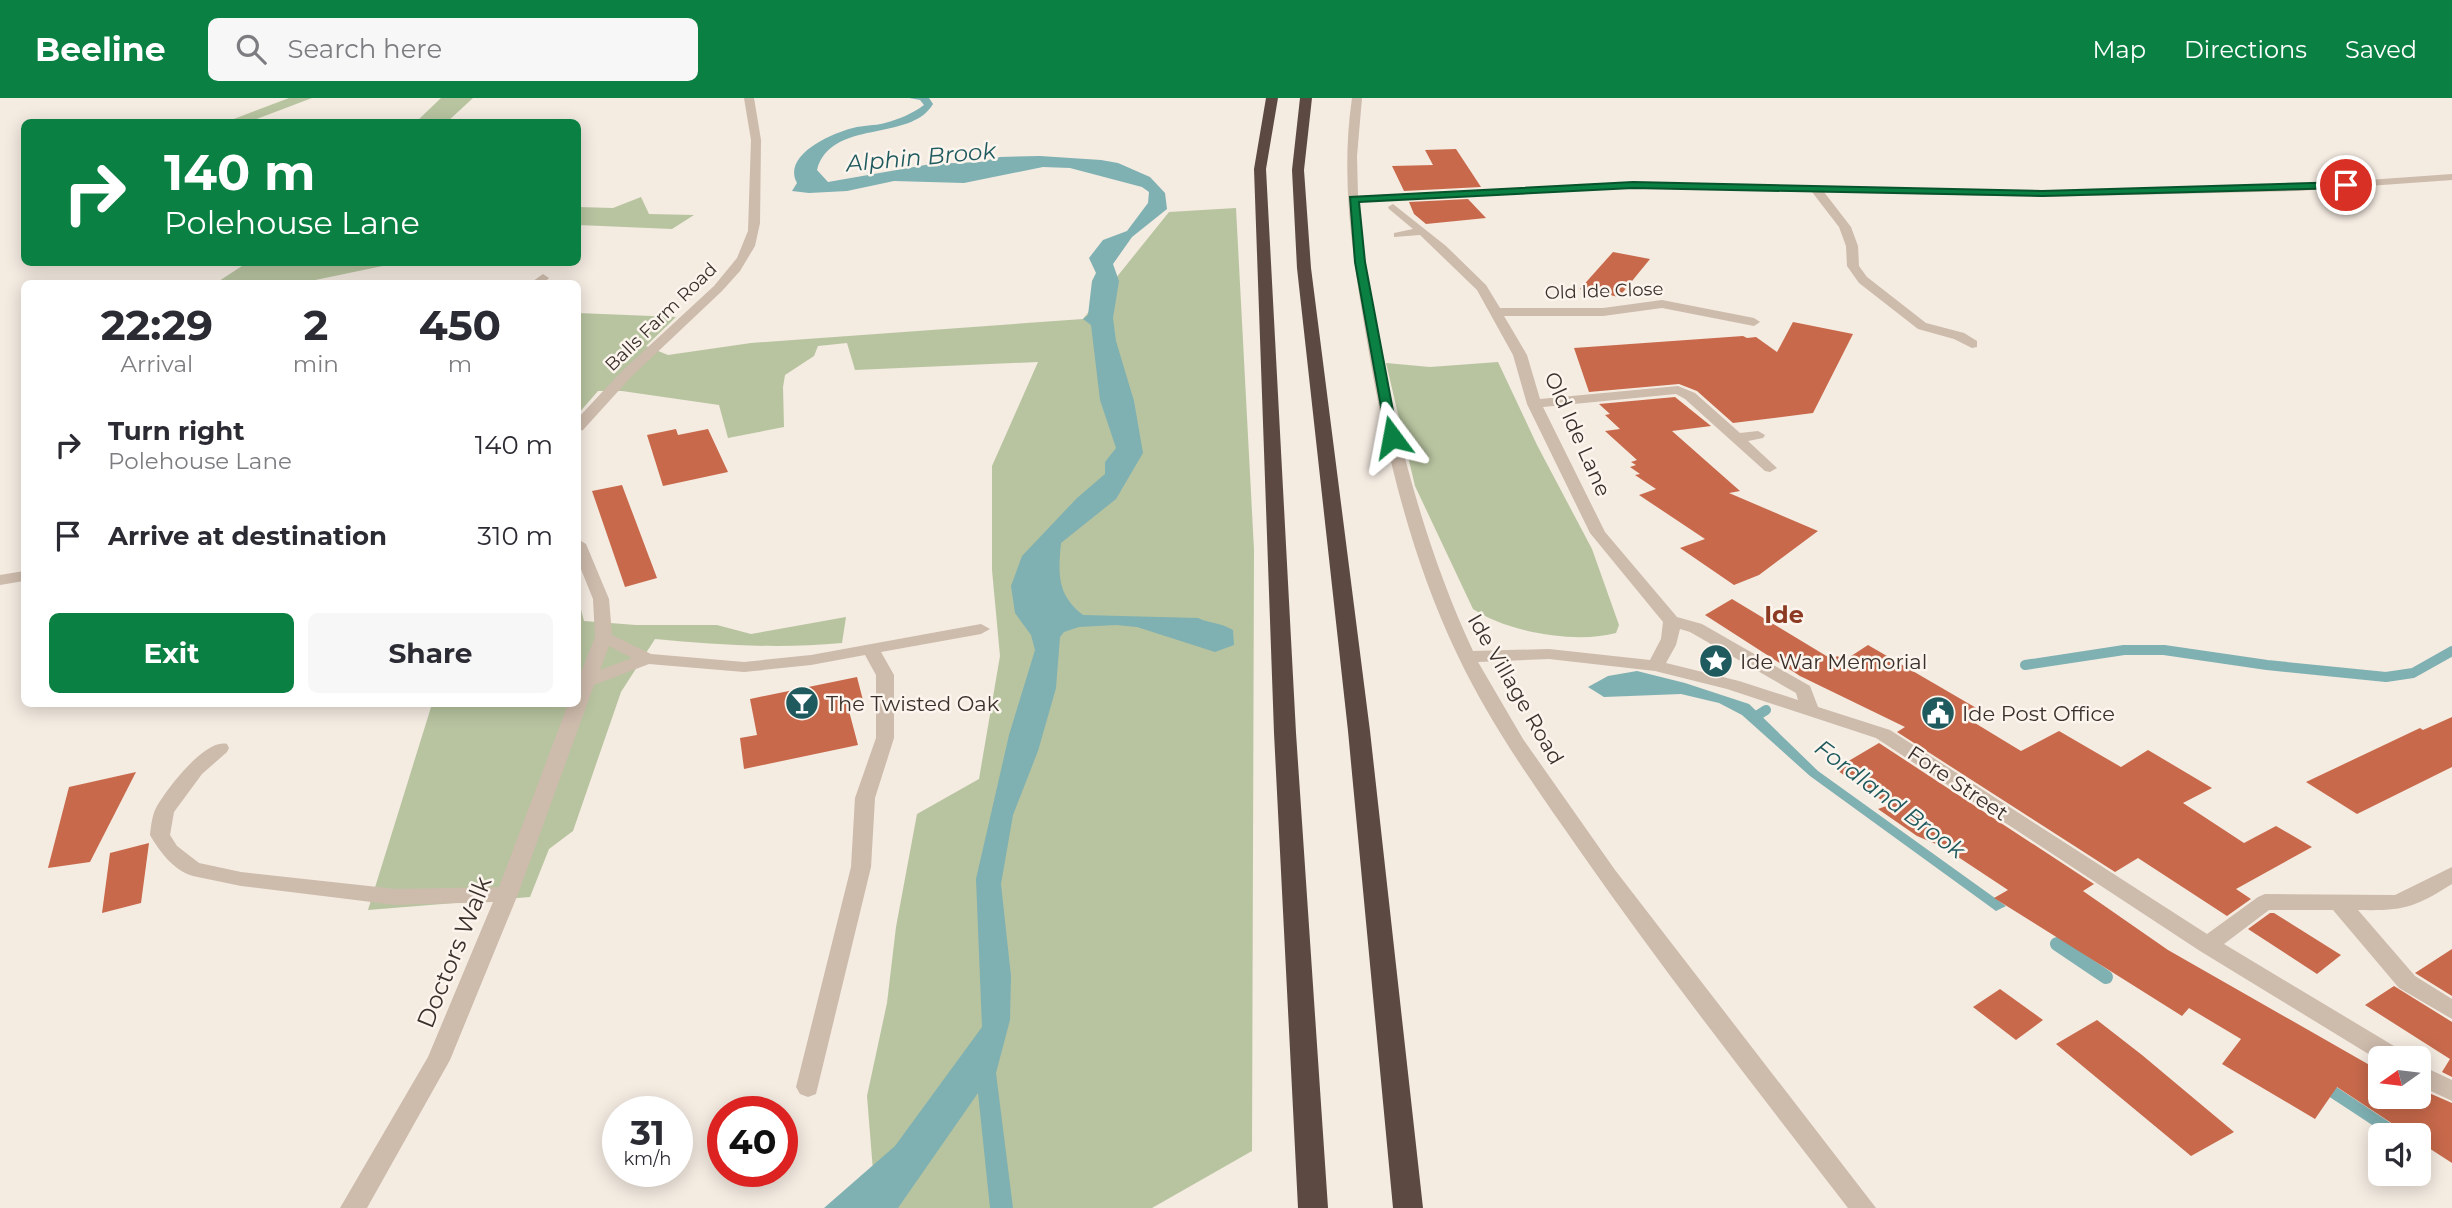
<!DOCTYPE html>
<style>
body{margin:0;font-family:Montserrat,sans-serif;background:#f7f7f7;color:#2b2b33;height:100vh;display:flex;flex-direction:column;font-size:26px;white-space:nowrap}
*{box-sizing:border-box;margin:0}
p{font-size:23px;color:#7c7c81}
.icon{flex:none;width:38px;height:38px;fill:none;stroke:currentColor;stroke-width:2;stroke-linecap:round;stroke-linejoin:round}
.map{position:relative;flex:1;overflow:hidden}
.panel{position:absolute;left:21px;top:182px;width:560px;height:427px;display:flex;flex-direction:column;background:#fff;border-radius:10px;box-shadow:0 4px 18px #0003}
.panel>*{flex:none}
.guide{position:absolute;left:21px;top:21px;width:560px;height:147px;border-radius:10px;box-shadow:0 4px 18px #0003;background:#0b8043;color:#fff;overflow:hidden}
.needle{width:46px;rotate:256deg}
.buttons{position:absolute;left:2368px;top:948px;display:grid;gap:14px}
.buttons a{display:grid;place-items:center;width:63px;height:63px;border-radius:10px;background:#fff;box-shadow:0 4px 18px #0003;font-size:35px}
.speed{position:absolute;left:602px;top:998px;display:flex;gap:14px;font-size:35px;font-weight:700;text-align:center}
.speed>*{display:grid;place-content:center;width:91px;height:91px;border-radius:50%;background:#fff;box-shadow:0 4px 18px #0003;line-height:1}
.speed small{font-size:18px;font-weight:400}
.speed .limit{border:10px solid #d22;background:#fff;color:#111}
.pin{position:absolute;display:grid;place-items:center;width:60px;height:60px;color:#fff;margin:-30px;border:4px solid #fff;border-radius:50%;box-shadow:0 2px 7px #0007}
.me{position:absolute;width:77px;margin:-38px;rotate:347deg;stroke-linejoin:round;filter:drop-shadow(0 0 5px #0008)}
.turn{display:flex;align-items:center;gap:24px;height:147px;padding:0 28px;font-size:32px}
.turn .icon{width:91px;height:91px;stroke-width:2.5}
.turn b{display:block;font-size:49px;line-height:60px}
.eta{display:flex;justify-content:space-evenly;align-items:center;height:119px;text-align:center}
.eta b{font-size:42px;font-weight:700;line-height:49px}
.cta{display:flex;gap:14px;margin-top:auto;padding:14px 28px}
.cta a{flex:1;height:80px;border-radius:10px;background:#0b8043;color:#fff;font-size:28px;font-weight:700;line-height:80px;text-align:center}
.cta a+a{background:#f7f7f7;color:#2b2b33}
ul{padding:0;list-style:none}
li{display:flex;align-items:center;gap:21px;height:91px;padding:0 28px}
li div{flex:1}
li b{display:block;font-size:26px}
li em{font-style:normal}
header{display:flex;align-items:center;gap:42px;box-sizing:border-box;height:98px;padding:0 35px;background:#0b8043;color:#fff}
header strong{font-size:33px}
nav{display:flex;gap:38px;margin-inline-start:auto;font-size:24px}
.search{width:490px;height:63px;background:#f7f7f7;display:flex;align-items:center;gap:18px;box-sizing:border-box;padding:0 24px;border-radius:10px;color:#7c7c81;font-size:26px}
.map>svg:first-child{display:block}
</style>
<header>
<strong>Beeline</strong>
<div class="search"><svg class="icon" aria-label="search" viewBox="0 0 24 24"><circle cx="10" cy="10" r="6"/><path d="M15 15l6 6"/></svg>Search here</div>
<nav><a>Map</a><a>Directions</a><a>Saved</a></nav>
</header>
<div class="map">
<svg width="2452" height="1110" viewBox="0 0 2452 1110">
<rect width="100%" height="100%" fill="#f4ebe1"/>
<g fill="#b8c4a0">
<path d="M289,0H312L249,24H226Z"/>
<path d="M441,0H473L447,24H416Z"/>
<path d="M641,99L649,116L694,117L672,131L578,127V109L613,110Z"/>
<path d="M1236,110L1254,452L1252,1053L1152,1110H876L867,998L887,905L896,829L917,716L979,681L1000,558L992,472V368L1038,264L855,272L847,245L818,248L814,258L785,277L783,289L784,329L728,340L719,307L622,293H598L578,316V215L676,219L646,248L668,257L751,245L1083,221L1169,114Z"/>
<path d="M248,164H397V165L301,185H216Z"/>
<path d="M1498,264L1537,347L1592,451L1619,527L1616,535C1576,546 1507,534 1473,511L1415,388L1386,265L1430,269Z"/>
<path d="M578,500L584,523L636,527H717L751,536L846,519L842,545C778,551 718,547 655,541L621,594L573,733L549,751L530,799L368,812L432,606H578Z"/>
</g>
<g fill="#7fb0b2">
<path d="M909,0H929L933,6C910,45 831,20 817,72L828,84L931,66L980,64L1000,59L1040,58L1101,62L1118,65L1150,79L1165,95L1167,111L1132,139L1113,166L1119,183L1113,220L1116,243L1134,303L1143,355L1116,401L1061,445C1058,476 1057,497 1083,517L1198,520C1211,526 1219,524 1233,532L1234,547L1215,554L1137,529L1116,527L1079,529L1064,534L1060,539L1056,590L1038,653L1013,717L1001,786L1011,878L1010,922L996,975L1013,1110H990L978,995L898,1110H824L895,1048L982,929L976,781L1009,637L1035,552L1031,537L1015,515L1011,488L1022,458L1077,400L1105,376V364L1116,350L1100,302L1091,227L1083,221L1088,217L1092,183L1096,175L1089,160L1103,142L1127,133L1148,105L1149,94L1142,89L1070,70L1043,69L964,85L894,83L847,93L809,95L792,93L797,85C782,58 829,36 853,30C863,27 874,28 885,25C899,21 912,16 924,7L920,2Z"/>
<path d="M1637,573L1685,585L1749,606L1818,673L2006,808L1996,813L1810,678L1742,617L1719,605L1681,596L1604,599L1588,589L1608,578Z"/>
<path d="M2323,980L2410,1038H2389L2319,992Z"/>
</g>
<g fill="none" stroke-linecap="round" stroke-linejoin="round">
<g stroke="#7fb0b2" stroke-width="10">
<path d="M2025,567L2124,552H2164L2267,567L2386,579L2413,575L2452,553"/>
<path d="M1755,619L1766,612"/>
</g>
<path stroke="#7fb0b2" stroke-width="14" d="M2057,846L2106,879"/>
</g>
<g fill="#c8694b">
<path d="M1456,51L1481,89L1404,93L1392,68L1433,67L1425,52Z"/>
<path d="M1468,101L1486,120L1426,126L1414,116L1409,104Z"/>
<path d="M1613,154L1650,161L1619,199L1580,191Z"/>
<path d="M1793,224L1853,236L1813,315L1733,325L1697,293L1679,286L1589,294L1574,250L1743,238L1747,240L1756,239L1777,254Z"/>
<path d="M1675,299L1711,328L1672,333L1740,393L1729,395L1818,433L1759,477L1734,487L1680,450L1705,441L1639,397L1656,391L1635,377L1640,376L1630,369L1636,367L1631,364L1637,362L1605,333L1620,331L1605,317L1610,316L1599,306Z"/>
<path d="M676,331L678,337L708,331L728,374L663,388L647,337Z"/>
<path d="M622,387L657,480L625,489L592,393Z"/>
<path d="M1732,501L1833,562L1837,558L1845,562L1868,547L1978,611L1965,619L2021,653L2059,633L2121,669L2148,652L2212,690L2183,705L2244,745L2276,728L2312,749L2236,791L2251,801L2227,818L2138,760L2115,774L1897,634L1905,629L1800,578L1705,517Z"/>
<path d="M857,579L865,610L849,613L858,647L744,671L740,640L757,637L750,601Z"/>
<path d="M2452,619V669L2357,716L2306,684L2420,630L2423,632Z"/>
<path d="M1879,645L2094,786L2083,793L2168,852L2380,973V999H2418V996L2426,1000L2429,995L2452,1005V1065L2418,1043V1038H2411L2337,989L2315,1021L2222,966L2241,941L2189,910L2182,918L1994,800L2008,792L1943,749L1917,738L1878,711L1889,707L1835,671Z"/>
<path d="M136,674L90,764L48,770L69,689Z"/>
<path d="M149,745L141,805L102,815L110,755Z"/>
<path d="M2270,815H2274L2341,857L2317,876L2248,831Z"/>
<path d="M2452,851V898L2415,875Z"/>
<path d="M2394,888L2452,924V979L2442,974L2450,961L2365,907Z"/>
<path d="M2000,891L2043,922L2016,942L1973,909Z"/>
<path d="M2097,922L2142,957L2234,1034L2191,1058L2056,946Z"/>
</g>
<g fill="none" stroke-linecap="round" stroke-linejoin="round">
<g fill="#cdbbac" fill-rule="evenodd">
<path d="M744,0H754L761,42L760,125L755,148L740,173L722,193L631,279L583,332L578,333V320L622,273L714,188L737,160L748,133L751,42Z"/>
<path d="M1352,0H1362L1357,58L1358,98L1633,84L2042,93L2298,87L2452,76V82L2298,93L2042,99L1824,94L1851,129L1858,148L1859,168L1867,179L1926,225L1964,235L1977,243V249L1972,250L1954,241L1918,231L1859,185L1847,168L1846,148L1839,129L1812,94L1633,90L1358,104C1362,150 1371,196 1379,242C1399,349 1427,454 1473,553L1549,551L1650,562L1661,541L1663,524L1590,435L1527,306L1513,257L1477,192L1420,137L1394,139V135L1413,131L1389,111L1388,109L1393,106L1446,148L1486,187L1500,210H1603L1662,202L1754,220L1760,224L1754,228L1662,210L1603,218H1504L1527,257L1540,301L1678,288L1695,295L1740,335L1758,333L1765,337L1763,340L1748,343L1777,370L1770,374L1765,373L1685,301L1676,296L1543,309L1605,434L1677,519L1702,526L1810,588L1818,609L1890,632L2207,836L2258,799L2265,796L2395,797L2452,769V786C2414,810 2403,813 2358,812L2415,878L2452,901V921L2399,890L2333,812H2269L2224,846L2404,954L2408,961H2380V963L2200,853L1876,640L1727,591L1655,573L1549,561L1478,564L1523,641L1615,772L1876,1110H1848C1757,992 1665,875 1580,753C1536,690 1490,626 1457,556C1410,457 1385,351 1367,243C1353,162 1340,82 1352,0ZM1680,531L1690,534L1796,595L1798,602L1739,583L1666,565L1676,547Z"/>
<path d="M543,176L549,180L543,186H529Z"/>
<path d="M578,441L586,446L609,501L612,537L651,556L744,564L811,557L981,526L990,531L981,536L881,554L894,577V640L875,700L871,769L816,996L808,999L800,996L796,989L851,769L855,700L876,640V577L865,557L811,567L744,574L649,566L594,587L518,796L450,962L367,1110H340L428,959L493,804L396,807L241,788L193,778C173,772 160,754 150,737C151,728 152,718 156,710C166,692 205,640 227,646L229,650L227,654L202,676L174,714L170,737L177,748L199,765L241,774L396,791L499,789L568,606H578V582L595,539L593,501L578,464ZM609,548L632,560L600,572Z"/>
<path d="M24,473V483L0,487V477Z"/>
<path d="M2418,966L2452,982V1003L2418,987Z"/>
</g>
<g fill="#5c4a42" fill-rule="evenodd">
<path d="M1266,0H1278L1266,71L1296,635L1328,1110H1298L1274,635L1254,71Z"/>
<path d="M1300,0H1312L1304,72L1311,170L1370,633L1423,1110H1393L1348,633L1297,170L1292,72Z"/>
</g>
</g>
<path fill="#0b8043" stroke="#07532c" stroke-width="2" d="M1633,84L2042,93L2346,84L2351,87L2346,90L2042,98L1633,90L1359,104L1365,164L1398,339L1396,342H1387L1355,164L1350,99Z"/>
<defs>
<g id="sight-disc" transform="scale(1.75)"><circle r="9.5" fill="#1f5a5e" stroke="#fbf5ee"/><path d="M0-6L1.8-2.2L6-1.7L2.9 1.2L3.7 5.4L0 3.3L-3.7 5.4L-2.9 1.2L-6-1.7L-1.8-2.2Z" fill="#fff"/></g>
<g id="bar-disc" transform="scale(1.75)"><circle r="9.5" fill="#1f5a5e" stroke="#fbf5ee"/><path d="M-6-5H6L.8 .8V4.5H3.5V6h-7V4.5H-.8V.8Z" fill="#fff"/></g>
<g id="civic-disc" transform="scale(1.75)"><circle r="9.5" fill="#1f5a5e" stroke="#fbf5ee"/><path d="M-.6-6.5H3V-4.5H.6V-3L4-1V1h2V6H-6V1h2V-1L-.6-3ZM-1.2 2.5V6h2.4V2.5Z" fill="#fff"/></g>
</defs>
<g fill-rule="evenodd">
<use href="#sight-disc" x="1716" y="563"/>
<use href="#bar-disc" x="802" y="605"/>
<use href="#civic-disc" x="1938" y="615"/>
</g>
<g text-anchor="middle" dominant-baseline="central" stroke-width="5" stroke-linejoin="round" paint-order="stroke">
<g font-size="18" fill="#3b302b" stroke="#fbf5ee">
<text transform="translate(1604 193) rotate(-2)">Old Ide Close</text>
<text transform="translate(661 219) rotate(-44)">Balls Farm Road</text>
</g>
<g font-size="21" fill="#3b302b" stroke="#fbf5ee">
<text transform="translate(1578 336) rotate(66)">Old Ide Lane</text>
<text transform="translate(1516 591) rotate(60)">Ide Village Road</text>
<text transform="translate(1958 685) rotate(34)">Fore Street</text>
</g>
<g font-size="21" fill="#3b302b" stroke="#fbf5ee" text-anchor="start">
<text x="1740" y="563">Ide War Memorial</text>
<text x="826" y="605">The Twisted Oak</text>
<text x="1962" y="615">Ide Post Office</text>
</g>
<g font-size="23" font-style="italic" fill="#1f5a5e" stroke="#fbf5ee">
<text transform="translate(921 59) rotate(-5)">Alphin Brook</text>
<text transform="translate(1890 701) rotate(37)">Fordland Brook</text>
</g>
<g font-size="24" font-weight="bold" fill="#8c3b22" stroke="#fbf5ee">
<text x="1784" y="516">Ide</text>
</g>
<g font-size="24" fill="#3b302b" stroke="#fbf5ee">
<text transform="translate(454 854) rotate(-68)">Doctors Walk</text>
</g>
</g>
</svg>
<div class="buttons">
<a><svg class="needle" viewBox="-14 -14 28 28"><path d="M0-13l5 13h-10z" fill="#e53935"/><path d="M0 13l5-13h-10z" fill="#7c7c81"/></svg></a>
<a><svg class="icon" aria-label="sound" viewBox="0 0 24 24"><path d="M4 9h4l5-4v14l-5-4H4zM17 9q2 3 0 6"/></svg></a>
</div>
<div class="speed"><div>31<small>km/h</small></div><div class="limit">40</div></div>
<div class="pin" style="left:2346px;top:87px;background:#d93025"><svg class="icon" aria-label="arrive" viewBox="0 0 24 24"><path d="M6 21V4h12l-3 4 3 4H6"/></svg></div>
<svg class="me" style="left:1392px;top:339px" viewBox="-20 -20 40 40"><path d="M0-17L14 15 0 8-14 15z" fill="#0b8043" stroke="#fff" stroke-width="4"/></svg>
<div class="guide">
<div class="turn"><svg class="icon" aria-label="right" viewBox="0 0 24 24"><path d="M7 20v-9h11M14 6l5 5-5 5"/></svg><div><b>140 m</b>Polehouse Lane</div></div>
</div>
<section class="panel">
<div class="eta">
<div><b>22:29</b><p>Arrival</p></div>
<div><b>2</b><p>min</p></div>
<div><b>450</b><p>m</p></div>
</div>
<ul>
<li><svg class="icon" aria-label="right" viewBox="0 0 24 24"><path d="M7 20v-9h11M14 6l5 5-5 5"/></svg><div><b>Turn right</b><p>Polehouse Lane</p></div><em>140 m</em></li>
<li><svg class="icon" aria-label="arrive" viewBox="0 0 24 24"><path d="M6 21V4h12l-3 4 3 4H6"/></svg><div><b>Arrive at destination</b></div><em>310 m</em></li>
</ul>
<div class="cta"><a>Exit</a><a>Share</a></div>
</section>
</div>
